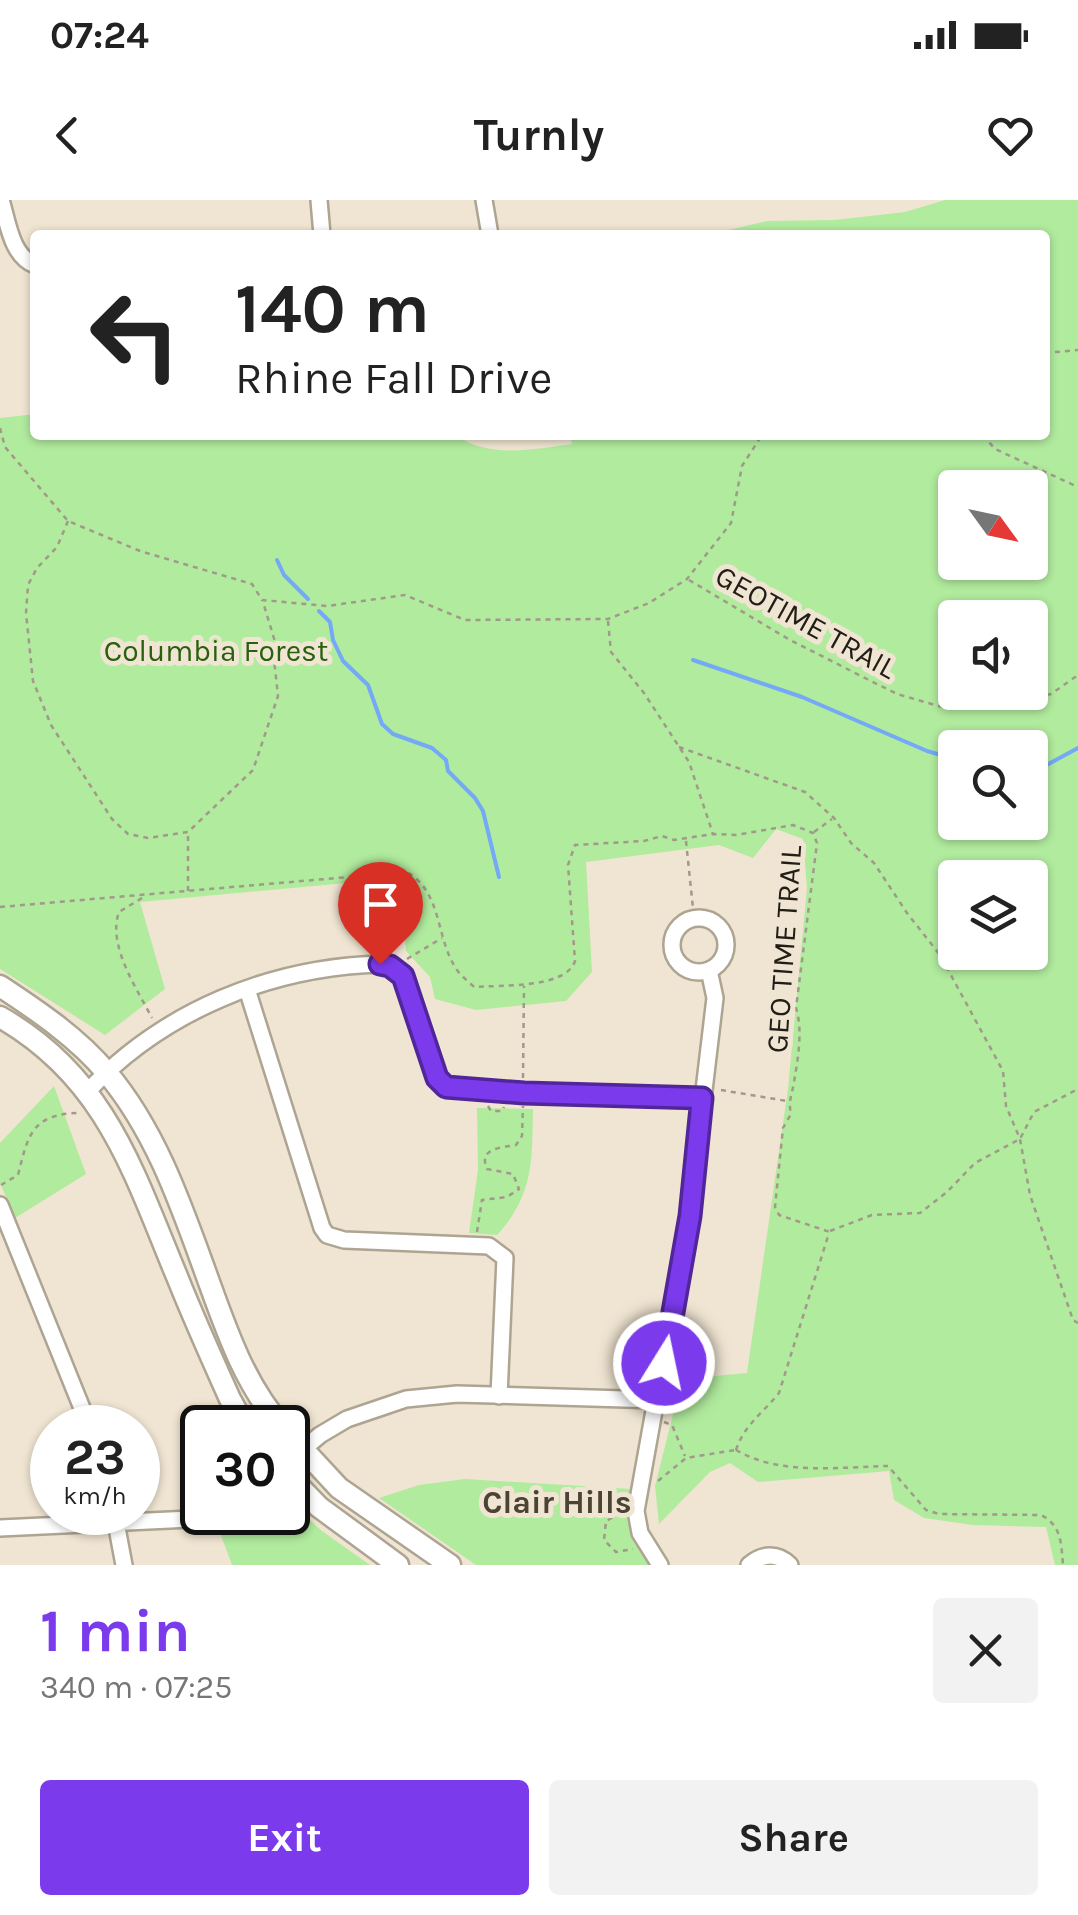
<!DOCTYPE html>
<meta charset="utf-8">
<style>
body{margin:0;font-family:Karla,sans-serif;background:#f2f2f2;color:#222;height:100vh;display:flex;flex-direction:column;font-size:38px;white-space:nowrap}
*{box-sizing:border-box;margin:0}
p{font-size:32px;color:#767676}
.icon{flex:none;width:55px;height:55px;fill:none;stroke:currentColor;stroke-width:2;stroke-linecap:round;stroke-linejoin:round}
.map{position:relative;height:1365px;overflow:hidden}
.panel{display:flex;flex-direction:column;background:#fff;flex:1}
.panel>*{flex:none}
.hud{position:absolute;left:30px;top:30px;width:1020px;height:210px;border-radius:10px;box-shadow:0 2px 8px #0004;background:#fff;color:#222;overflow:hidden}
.needle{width:65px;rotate:123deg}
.buttons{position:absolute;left:938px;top:270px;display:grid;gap:20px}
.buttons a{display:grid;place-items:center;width:110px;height:110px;border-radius:10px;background:#fff;box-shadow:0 2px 8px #0004;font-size:50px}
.speed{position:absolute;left:30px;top:1205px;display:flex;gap:20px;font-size:50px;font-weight:700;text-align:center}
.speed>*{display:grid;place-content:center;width:130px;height:130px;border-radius:50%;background:#fff;box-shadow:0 2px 8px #0004;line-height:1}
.speed small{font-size:25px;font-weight:400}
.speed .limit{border:5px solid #111;border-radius:15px;background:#fff;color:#111}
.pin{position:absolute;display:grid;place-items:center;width:85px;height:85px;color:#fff;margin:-102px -42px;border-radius:50% 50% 50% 0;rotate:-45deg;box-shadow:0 0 10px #0007}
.pin .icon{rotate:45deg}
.me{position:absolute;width:110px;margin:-55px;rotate:10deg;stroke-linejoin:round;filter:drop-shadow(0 0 8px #0008)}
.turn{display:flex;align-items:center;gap:35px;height:210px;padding:0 40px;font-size:45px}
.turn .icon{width:130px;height:130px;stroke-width:2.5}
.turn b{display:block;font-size:70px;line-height:85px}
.round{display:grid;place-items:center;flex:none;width:105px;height:105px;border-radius:10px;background:#f2f2f2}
.headline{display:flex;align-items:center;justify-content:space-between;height:170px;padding:0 40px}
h1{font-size:60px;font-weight:700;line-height:75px;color:#7c3aed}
.cta{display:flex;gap:20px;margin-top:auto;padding:20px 40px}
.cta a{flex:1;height:115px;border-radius:10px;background:#7c3aed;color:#fff;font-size:40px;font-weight:700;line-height:115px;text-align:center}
.cta a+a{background:#f2f2f2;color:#222}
.status{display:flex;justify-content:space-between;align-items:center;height:70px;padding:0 50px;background:#fff;direction:ltr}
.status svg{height:28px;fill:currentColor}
header{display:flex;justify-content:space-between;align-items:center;height:130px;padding:0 40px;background:#fff;font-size:45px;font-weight:700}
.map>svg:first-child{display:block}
</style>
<div class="status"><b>07:24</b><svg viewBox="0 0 49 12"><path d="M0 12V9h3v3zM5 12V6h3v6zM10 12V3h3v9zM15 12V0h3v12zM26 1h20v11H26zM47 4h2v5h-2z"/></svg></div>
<header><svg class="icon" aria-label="back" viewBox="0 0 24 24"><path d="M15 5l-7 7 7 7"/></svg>Turnly<svg class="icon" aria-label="heart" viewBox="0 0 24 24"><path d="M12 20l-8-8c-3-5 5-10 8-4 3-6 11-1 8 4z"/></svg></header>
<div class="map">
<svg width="1078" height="1365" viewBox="0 0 1078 1365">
<rect width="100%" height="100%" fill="#f0e5d2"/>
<g fill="#b1eb9e" fill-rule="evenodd">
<path d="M945,0H1078V1365H1055L1046,1327L973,1325L924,1318L894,1300L889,1271L758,1282L730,1263L710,1272L659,1324L655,1286L682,1179L747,1173L788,889L807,688L803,639L776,629L753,658L719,645L586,662L592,772L566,801L476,810L435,799L430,777L406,751L401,678L140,702L165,789L105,835L0,769V218L35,214V235H456C488,259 535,249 572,244L570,235H1045V35H707L767,21L835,20L905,12ZM955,288H1030V362H955ZM955,418H1030V492H955ZM955,548H1030V622H955ZM955,678H1030V752H955Z"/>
<path d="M54,886L86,974L15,1018L0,983V943Z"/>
<path d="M477,908L533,909C532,960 534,995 497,1035L469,1033L478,970Z"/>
<path d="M465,1279L631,1289C628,1322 632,1337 650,1365H476L379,1298L419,1285Z"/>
<path d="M288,1300L322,1331L370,1365H232L219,1330L254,1313L288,1312Z"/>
</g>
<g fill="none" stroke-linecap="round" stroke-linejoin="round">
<g stroke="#73a9f6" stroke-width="4">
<path d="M277,360L284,375L308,399"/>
<path d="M319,411L330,422L333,440L343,461L368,485L382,524L393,534L432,548L446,560L448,571L475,598L483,611L499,677"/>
<path d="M693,460L802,497L927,551L955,559"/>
<path d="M1030,574L1078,548"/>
</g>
<g stroke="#ada492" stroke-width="20">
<g id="minor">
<path d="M1,0C8,22 11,56 35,65"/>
<path d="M319,0L322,35"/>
<path d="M484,0L490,35"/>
<circle cx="699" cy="745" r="27"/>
<path d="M247,789L322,1028L327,1035L344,1040L489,1046L505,1058L499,1196"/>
<path d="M87,892C163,811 270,767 381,764L390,766L403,776L437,878L446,887L523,893L702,898"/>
<path d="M0,1005L90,1228"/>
<path d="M288,1262L320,1235L347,1219L406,1199L457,1194L658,1200"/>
<path d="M114,1312L124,1365"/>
<path d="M0,1328L191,1319L217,1312"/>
<path d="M660,1365L640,1333L636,1311L689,1016L715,798L709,770"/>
<path d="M749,1365C762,1354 777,1352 790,1365"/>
</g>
</g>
<g stroke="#ada492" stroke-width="25">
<g id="major">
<path d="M0,786C38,811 78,838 107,873C155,930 180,1002 205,1071C225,1126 243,1183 283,1228"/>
<path d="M0,817C107,878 134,974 178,1079C194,1119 212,1159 230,1199L246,1228"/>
<path d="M288,1233L339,1288L450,1365"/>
<path d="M288,1275L319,1307L398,1365"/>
</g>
</g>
<g stroke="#a1998b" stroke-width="2.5" stroke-dasharray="5 5" stroke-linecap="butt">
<path d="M1045,153L1078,150"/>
<path d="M0,228L5,247L68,321L140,351L252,384L262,400L327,406L405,395L465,420L608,419L649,403L687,379L731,323L742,266L762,235"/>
<path d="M983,235L995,249L1078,287"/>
<path d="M68,321L57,347L37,368L28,385L26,413L33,481L51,525L112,619L128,634L148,638L188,632L253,570L278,496L274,459L276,445L263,402"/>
<path d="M689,380L790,440L867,479L897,494L942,507L995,506L1051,494L1078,475"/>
<path d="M608,421L611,452L644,493L689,562L713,634"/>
<path d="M679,547L805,592L834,618L851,643L874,663L907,713L940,755L1003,871L1006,906L1020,939L1030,995L1073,1120L1078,1123"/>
<path d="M814,632L832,619"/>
<path d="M686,641L694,718"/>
<path d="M188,691V634"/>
<path d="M142,698L119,712C107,745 137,789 152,818"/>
<path d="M0,707L407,672C443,693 435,738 457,770C461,776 468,781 474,787C499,785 566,789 575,761L568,665L575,645L644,641L662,636L674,640L713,634L736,635L793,625L813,633L817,643L796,808C803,830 798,859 794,882C792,895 788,901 791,914L783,928L775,1007L779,1015L830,1032"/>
<path d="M407,759L442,738"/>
<path d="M523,878L524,786"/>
<path d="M721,890L787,901"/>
<path d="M488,906L491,911H502L504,907"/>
<path d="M1,985L18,975C28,936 31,914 79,913"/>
<path d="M830,1031L872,1015L920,1013L947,992L975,963L1020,939L1034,912L1078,889"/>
<path d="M477,1032L482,1000L507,997L519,989L513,974L487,969C478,948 500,948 516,945L522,936L523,906"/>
<path d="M664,1222L672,1225L685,1256"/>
<path d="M736,1250C780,1276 839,1267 888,1266L926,1310L939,1314L1041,1315C1062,1326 1061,1343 1063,1365"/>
<path d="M736,1250C744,1225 763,1213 779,1193L829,1033"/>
<path d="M658,1281L686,1258L735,1250"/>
<path d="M621,1313L606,1321L604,1340L616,1352L633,1349"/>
</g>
<use href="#minor" stroke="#fff" stroke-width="15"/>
<use href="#major" stroke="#fff" stroke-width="20"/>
</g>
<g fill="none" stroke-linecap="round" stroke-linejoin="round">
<g stroke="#51269a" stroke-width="25">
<path id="route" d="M380,764L390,766L403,776L437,878L446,887L524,893L702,898L690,1016L664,1163"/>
</g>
<use href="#route" stroke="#7c3aed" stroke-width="18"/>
</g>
<g text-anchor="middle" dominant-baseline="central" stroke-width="10" stroke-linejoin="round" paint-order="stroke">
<g font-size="30" fill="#211d17" stroke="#f0e5d2">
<text transform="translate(806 422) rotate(29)">GEOTIME TRAIL</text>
<text transform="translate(784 749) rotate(-86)">GEO TIME TRAIL</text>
</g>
<g font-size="30" fill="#28600e" stroke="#f0e5d2">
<text x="216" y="451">Columbia Forest</text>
</g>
<g font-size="32" font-weight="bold" fill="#4b4333" stroke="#f0e5d2">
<text x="557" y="1302">Clair Hills</text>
</g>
</g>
</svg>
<div class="buttons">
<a><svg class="needle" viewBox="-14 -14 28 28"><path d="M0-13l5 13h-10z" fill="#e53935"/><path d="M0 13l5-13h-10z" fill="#767676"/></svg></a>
<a><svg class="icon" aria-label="sound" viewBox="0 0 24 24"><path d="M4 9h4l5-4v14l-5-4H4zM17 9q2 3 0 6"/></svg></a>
<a><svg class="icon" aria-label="search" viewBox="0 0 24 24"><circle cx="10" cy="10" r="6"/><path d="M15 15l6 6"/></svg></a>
<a><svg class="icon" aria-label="layers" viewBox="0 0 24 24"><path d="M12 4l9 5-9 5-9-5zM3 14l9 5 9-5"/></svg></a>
</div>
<div class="speed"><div>23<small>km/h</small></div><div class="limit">30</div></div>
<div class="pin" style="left:380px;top:764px;background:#d93025"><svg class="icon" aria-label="arrive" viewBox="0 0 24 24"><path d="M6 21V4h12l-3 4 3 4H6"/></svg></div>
<svg class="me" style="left:664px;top:1163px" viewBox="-20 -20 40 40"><circle r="17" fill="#7c3aed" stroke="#fff" stroke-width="3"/><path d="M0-11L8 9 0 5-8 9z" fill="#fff"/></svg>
<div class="hud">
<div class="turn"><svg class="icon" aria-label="left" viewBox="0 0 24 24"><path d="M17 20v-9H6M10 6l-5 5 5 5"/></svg><div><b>140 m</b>Rhine Fall Drive</div></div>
</div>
</div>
<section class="panel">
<div class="headline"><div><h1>1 min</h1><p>340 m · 07:25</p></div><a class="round"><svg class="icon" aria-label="close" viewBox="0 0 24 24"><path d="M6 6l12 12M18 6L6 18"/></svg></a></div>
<div class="cta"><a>Exit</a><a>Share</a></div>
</section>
